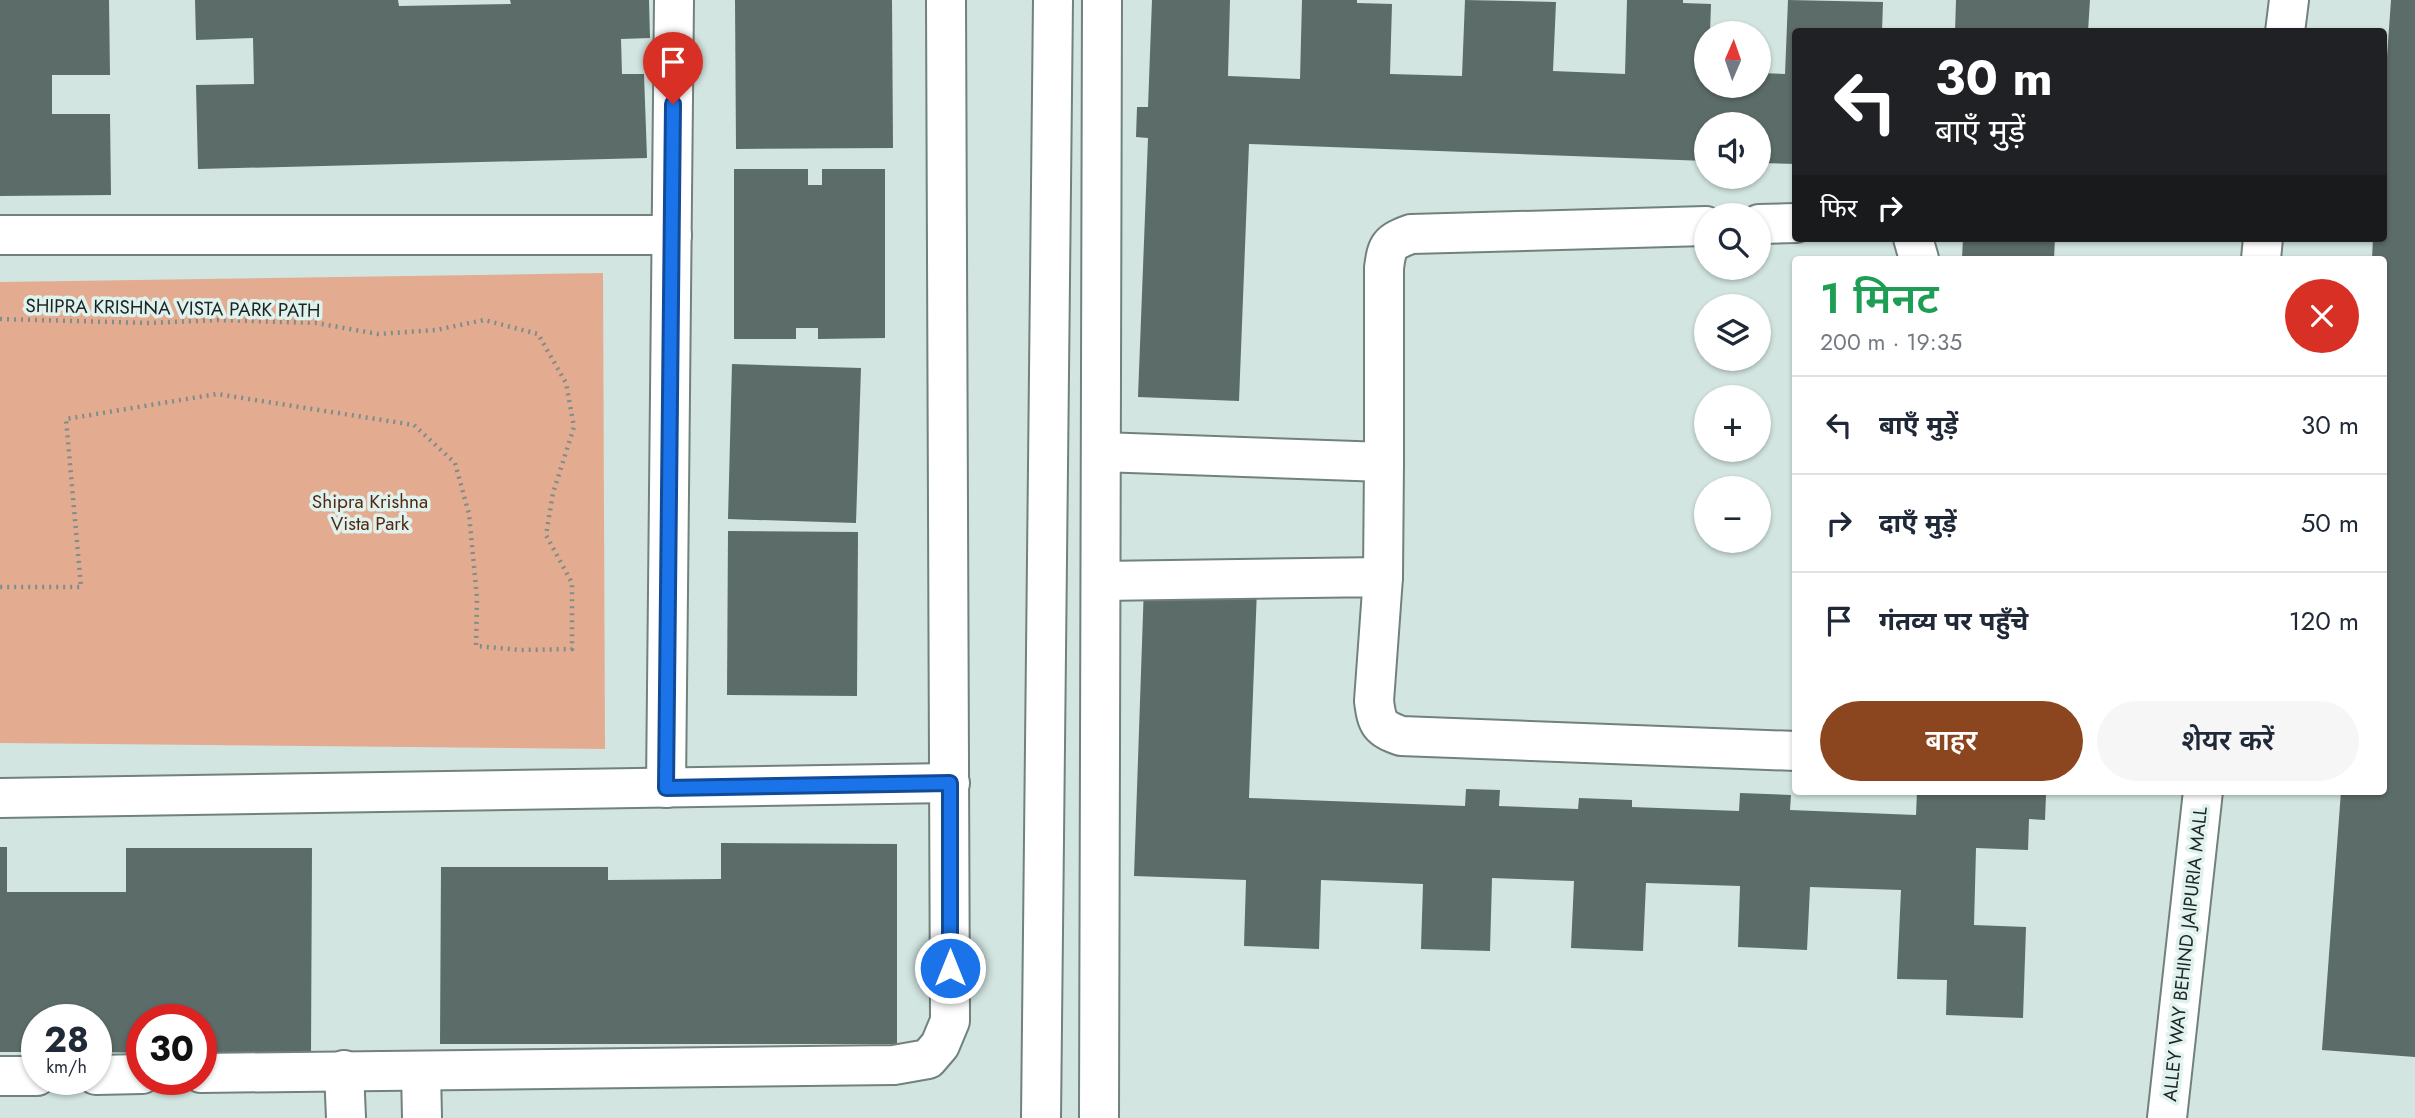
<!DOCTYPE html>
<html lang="hi">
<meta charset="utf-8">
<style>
body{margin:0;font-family:Jost,"Noto Sans Devanagari",sans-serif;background:#f6f6f7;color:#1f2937;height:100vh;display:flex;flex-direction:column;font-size:26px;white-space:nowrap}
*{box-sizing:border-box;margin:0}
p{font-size:23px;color:#747a83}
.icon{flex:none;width:38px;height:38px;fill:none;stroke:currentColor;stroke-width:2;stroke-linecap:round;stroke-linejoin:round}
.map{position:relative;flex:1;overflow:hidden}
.sheet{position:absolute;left:1792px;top:256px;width:595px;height:539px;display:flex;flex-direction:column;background:#fff;border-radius:7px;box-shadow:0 2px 5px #0004}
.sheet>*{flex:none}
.guide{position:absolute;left:1792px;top:28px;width:595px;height:214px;border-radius:7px;box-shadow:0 2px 5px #0004;background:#202124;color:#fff;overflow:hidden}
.needle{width:46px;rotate:2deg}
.fabs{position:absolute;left:1694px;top:21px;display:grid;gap:14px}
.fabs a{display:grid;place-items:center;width:77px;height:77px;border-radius:50%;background:#fff;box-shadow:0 2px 5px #0004;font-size:35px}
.speed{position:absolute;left:21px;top:1004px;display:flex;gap:14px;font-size:35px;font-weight:700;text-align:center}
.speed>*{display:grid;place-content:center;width:91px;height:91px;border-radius:50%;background:#fff;box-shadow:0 2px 5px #0004;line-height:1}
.speed small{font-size:18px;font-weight:400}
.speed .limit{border:10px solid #d22;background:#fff;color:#111}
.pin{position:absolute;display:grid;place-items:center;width:60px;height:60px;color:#fff;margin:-72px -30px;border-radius:50% 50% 50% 0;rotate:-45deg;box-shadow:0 0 7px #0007}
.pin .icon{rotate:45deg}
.me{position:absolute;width:77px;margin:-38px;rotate:0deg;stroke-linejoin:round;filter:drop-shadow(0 0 5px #0008)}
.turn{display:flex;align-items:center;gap:24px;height:147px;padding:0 28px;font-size:32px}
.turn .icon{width:91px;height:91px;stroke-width:2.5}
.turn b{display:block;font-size:49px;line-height:60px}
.then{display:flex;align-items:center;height:66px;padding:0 28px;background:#0003;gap:14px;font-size:26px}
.round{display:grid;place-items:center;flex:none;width:74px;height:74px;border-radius:37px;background:#f6f6f7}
.overview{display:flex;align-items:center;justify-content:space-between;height:119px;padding:0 28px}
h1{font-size:42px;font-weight:600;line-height:52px;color:#1e9e55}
.primary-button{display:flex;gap:14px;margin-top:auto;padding:14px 28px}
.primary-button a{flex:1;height:80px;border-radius:42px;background:#8c461f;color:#fff;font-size:28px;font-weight:600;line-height:80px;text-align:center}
.primary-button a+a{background:#f6f6f7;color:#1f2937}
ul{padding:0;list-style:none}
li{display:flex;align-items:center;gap:21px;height:98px;padding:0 28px;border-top:2px solid #e0e1e3}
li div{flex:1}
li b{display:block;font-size:26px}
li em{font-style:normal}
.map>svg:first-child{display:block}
</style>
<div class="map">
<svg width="2415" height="1118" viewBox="0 0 2415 1118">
<rect width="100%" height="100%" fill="#d2e5e1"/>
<path fill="#e3ac91" d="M603,273L605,749L0,743V282Z"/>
<g fill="#5c6c69">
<path d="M0,0H109L110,75H52V114H110L111,195L0,196Z"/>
<path d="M195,0H398L399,6L511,4L510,0H649L650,38L621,39L622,74H644L647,158L198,169L196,85L254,84L253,38L196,40Z"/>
<path d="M735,0H892L893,148L736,149Z"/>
<path d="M1152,0H1230L1228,76L1300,79L1302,0H1357V3L1392,4L1390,74L1462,76L1465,0L1556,2L1553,71L1625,74L1627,0H1683V3L1711,4L1710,33H1706V86H1759V73L1785,74L1788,0L1883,2L1882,32H1796V164L1759,163V124H1706V161L1249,144L1239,401L1138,397L1148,138L1136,137L1137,107H1148Z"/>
<path d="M1956,0H2090L2088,31L2040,30V32H1955Z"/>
<path d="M2391,0H2415V1057L2322,1050L2341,791H2384V259H2372L2373,238H2384V99Z"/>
<path d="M734,169H808V185H822V169H885V338L818,339V328H796V339H734Z"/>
<path d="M1963,238H2055L2054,259H1962Z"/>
<path d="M732,364L861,368L856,523L728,519Z"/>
<path d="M728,531L858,532L857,696L727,695Z"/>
<path d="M1144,585L1257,589L1249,798L1465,806L1466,789L1500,790L1499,806L1578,809L1579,798L1632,800V807L1739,811L1740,793L1791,795L1790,810L1916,815L1917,791H2034V795H2046L2045,820L2029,819L2028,850L1976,848L1974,925L2026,927L2023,1018L1946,1015L1947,980L1897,979L1901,890L1810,887L1807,950L1738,947L1740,886L1646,883L1643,951L1571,948L1574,881L1492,878L1490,951L1421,949L1423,884L1321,880L1319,949L1244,946L1246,880L1134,876Z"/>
<path d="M721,843L897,844V1044H440L441,867H608V880L721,879Z"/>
<path d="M0,847H7V892H126V848H312L311,1054L201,1053V1020H142V1053L96,1052V1020H37V1052H0Z"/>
</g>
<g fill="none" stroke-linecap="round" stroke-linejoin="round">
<g stroke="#70817e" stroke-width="42">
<g id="minor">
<path d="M2285,32L2289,0"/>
<path d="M1759,224L1796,223"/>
<path d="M0,235H672"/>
<path d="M1913,238L1919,259"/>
<path d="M2261,259L2263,238"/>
<path d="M1101,452L1384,462V268C1387,245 1389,242 1411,234L1706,226"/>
<path d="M1383,577L1384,462"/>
<path d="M1101,581L1383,577L1374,701C1377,724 1379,728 1401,736L1796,751"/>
<path d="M666,788L674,0"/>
<path d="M0,798L950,783"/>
<path d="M344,1070L346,1118"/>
<path d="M421,1071L422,1118"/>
<path d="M201,1073L894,1065L928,1059L940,1045L950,1021L946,0"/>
<path d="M96,1075L142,1074"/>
<path d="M0,1076H37"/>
<path d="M1041,1118L1053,0"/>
<path d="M1099,1118L1102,0"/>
<path d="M2167,1118L2203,791"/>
</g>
</g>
<path stroke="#7f8d8a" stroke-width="4.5" stroke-dasharray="2 5" stroke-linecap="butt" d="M0,319L147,323L219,320L316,323L378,334L436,330L484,320L538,334L566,383L574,427L553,493L546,535L572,583V649L521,650L476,646L477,598L469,514L455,463L414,425L217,394L66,419L81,587H0"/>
<use href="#minor" stroke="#fff" stroke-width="38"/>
</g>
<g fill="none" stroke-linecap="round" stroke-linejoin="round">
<g stroke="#114b97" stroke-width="18">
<path id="route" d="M673,104L666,788L950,783V968"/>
</g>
<use href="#route" stroke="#1a73e8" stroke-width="12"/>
</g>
<g text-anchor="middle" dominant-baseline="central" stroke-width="7" stroke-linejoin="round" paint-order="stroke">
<g font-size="19" fill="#1d2422" stroke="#dff2ee">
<text transform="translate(173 308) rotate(1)">SHIPRA KRISHNA VISTA PARK PATH</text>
<text transform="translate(2185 954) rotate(-84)">ALLEY WAY BEHIND JAIPURIA MALL</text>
</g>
<g font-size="19" fill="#532710" stroke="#dff2ee">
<text x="370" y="501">Shipra Krishna<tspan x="370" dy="22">Vista Park</tspan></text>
</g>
</g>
</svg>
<div class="fabs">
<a><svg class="needle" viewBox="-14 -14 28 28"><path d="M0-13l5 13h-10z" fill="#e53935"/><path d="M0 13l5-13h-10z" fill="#747a83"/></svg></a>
<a><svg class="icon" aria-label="sound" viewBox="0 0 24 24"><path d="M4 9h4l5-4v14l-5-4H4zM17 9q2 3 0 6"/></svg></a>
<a><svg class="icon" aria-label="search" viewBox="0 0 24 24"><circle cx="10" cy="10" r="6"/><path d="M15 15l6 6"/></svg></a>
<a><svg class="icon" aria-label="layers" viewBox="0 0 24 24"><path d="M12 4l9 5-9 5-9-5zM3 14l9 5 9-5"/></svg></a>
<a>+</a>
<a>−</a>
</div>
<div class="speed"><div>28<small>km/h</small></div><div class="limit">30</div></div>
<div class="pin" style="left:673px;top:104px;background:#d93025"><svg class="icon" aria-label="arrive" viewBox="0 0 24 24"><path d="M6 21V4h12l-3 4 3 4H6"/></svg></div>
<svg class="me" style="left:950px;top:968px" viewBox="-20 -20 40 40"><circle r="17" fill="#1a73e8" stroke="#fff" stroke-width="3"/><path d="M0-11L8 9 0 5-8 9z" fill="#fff"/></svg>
<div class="guide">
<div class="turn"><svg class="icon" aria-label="left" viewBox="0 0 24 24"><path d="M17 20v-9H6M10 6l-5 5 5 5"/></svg><div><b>30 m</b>बाएँ मुड़ें</div></div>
<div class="then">फिर<svg class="icon" aria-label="right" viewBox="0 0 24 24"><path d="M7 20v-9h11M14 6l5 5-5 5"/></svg></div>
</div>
<section class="sheet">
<div class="overview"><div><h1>1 मिनट</h1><p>200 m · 19:35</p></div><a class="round" style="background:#d93025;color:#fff"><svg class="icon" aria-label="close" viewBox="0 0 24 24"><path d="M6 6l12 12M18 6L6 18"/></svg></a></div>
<ul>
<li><svg class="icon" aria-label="left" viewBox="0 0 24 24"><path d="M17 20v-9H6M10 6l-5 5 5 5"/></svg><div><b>बाएँ मुड़ें</b></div><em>30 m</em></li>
<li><svg class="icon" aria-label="right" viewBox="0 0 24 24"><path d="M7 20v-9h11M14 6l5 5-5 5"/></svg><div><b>दाएँ मुड़ें</b></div><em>50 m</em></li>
<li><svg class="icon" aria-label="arrive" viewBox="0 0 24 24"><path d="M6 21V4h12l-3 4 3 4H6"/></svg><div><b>गंतव्य पर पहुँचे</b></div><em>120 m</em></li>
</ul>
<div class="primary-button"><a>बाहर</a><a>शेयर करें</a></div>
</section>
</div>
